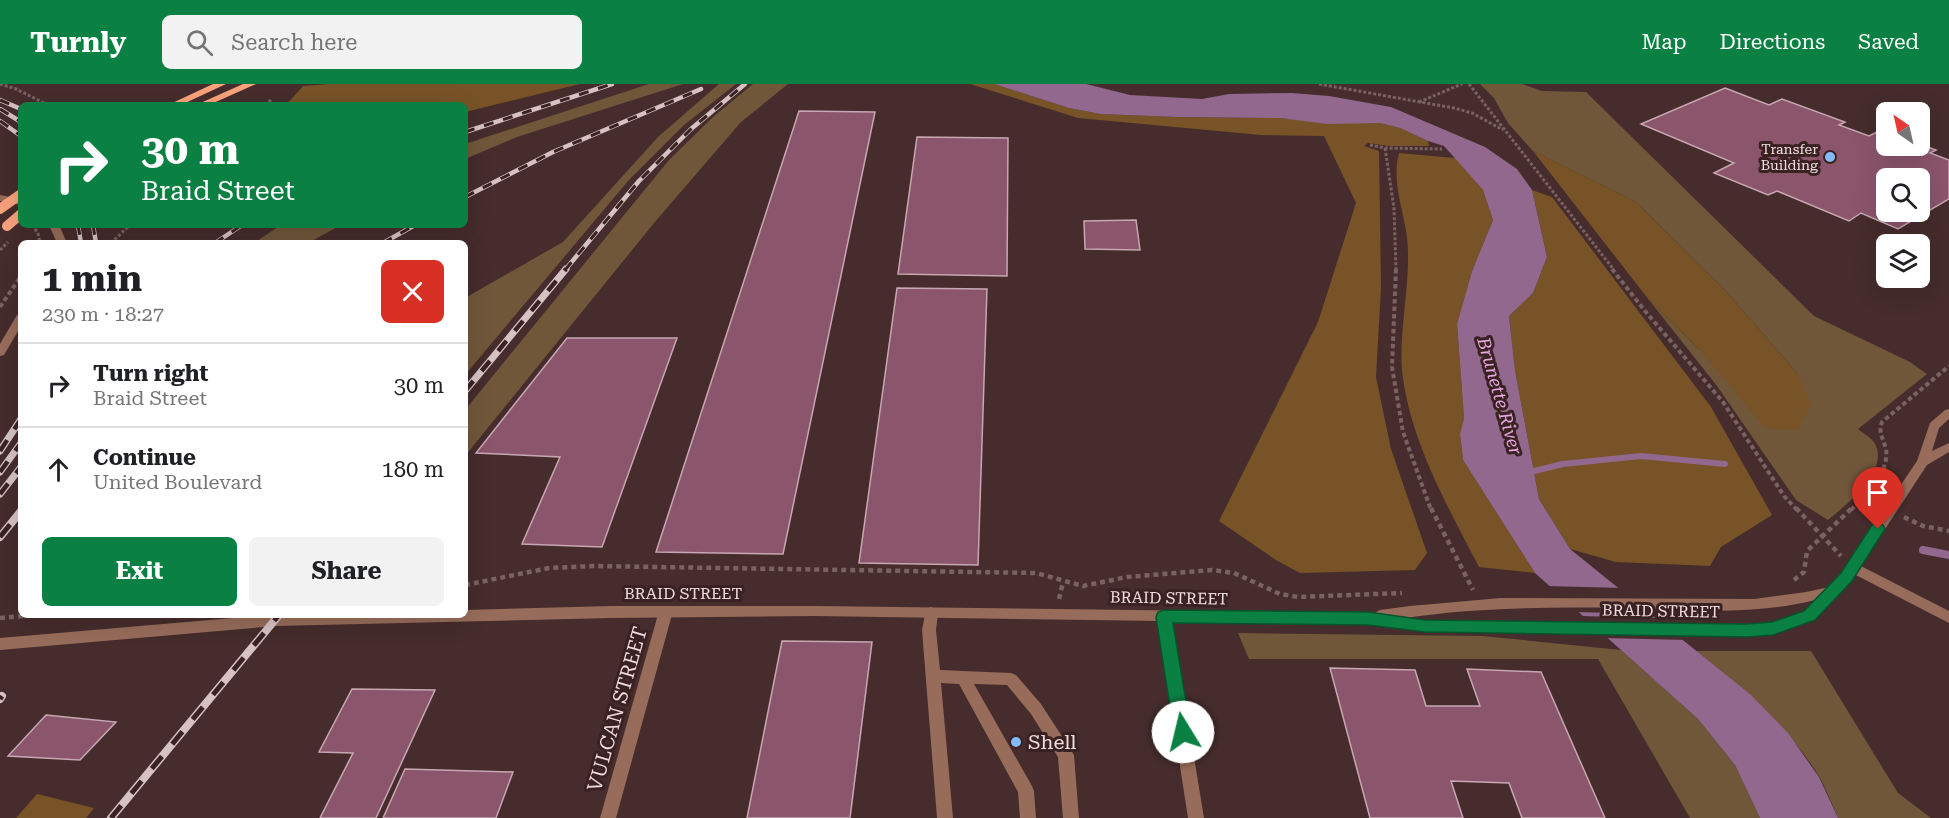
<!DOCTYPE html>
<meta charset="utf-8">
<style>
body{margin:0;font-family:"Roboto Serif",serif;background:#f2f2f2;color:#202124;height:100vh;display:flex;flex-direction:column;font-size:22px;white-space:nowrap}
*{box-sizing:border-box;margin:0}
p{font-size:20px;color:#757577}
.icon{flex:none;width:33px;height:33px;fill:none;stroke:currentColor;stroke-width:2;stroke-linecap:round;stroke-linejoin:round}
.map{position:relative;flex:1;overflow:hidden}
.sheet{position:absolute;left:18px;top:156px;width:450px;height:378px;display:flex;flex-direction:column;background:#fff;border-radius:9px;box-shadow:0 6px 24px #0002}
.sheet>*{flex:none}
.banner{position:absolute;left:18px;top:18px;width:450px;height:126px;border-radius:9px;box-shadow:0 6px 24px #0002;background:#0b8043;color:#fff;overflow:hidden}
.needle{width:39px;rotate:326deg}
.buttons{position:absolute;left:1876px;top:18px;display:grid;gap:12px}
.buttons a{display:grid;place-items:center;width:54px;height:54px;border-radius:9px;background:#fff;box-shadow:0 6px 24px #0002;font-size:30px}
.pin{position:absolute;display:grid;place-items:center;width:51px;height:51px;color:#fff;margin:-62px -26px;border-radius:50% 50% 50% 0;rotate:-45deg;box-shadow:0 0 6px #0007}
.pin .icon{rotate:45deg}
.me{position:absolute;width:66px;margin:-33px;rotate:351deg;stroke-linejoin:round;filter:drop-shadow(0 0 4px #0008)}
.turn{display:flex;align-items:center;gap:21px;height:126px;padding:0 24px;font-size:27px}
.turn .icon{width:78px;height:78px;stroke-width:2.5}
.turn b{display:block;font-size:42px;line-height:51px}
.round{display:grid;place-items:center;flex:none;width:63px;height:63px;border-radius:9px;background:#f2f2f2}
.head{display:flex;align-items:center;justify-content:space-between;height:102px;padding:0 24px}
h1{font-size:36px;font-weight:700;line-height:45px}
.cta{display:flex;gap:12px;margin-top:auto;padding:12px 24px}
.cta a{flex:1;height:69px;border-radius:9px;background:#0b8043;color:#fff;font-size:24px;font-weight:700;line-height:69px;text-align:center}
.cta a+a{background:#f2f2f2;color:#202124}
ul{padding:0;list-style:none}
li{display:flex;align-items:center;gap:18px;height:84px;padding:0 24px;border-top:2px solid #e0e0e0}
li div{flex:1}
li b{display:block;font-size:22px}
li em{font-style:normal}
header{display:flex;align-items:center;gap:36px;box-sizing:border-box;height:84px;padding:0 30px;background:#0b8043;color:#fff}
header strong{font-size:28px}
nav{display:flex;gap:33px;margin-inline-start:auto;font-size:21px}
.search{width:420px;height:54px;background:#f2f2f2;display:flex;align-items:center;gap:15px;box-sizing:border-box;padding:0 21px;border-radius:9px;color:#757577;font-size:22px}
.map>svg:first-child{display:block}
</style>
<header>
<strong>Turnly</strong>
<div class="search"><svg class="icon" aria-label="search" viewBox="0 0 24 24"><circle cx="10" cy="10" r="6"/><path d="M15 15l6 6"/></svg>Search here</div>
<nav><a>Map</a><a>Directions</a><a>Saved</a></nav>
</header>
<div class="map">
<svg width="1949" height="734" viewBox="0 0 1949 734">
<rect width="100%" height="100%" fill="#462c2c"/>
<g fill="#70573a">
<path d="M649,0H683L517,53L465,75V60Z"/>
<path d="M719,0H736L684,41L628,97L465,291V214L563,158L658,53Z"/>
<path d="M753,0H788L741,38L654,139L465,372V326L669,76L713,33Z"/>
<path d="M1480,0H1522L1542,7L1586,8L1814,232L1910,278L1927,290L1858,345C1865,351 1875,355 1877,365C1884,392 1846,421 1828,436L1796,416L1717,302L1649,216L1699,265L1797,289L1725,206L1636,118L1533,67L1508,39L1494,14Z"/>
<path d="M281,141H341L308,159H254Z"/>
<path d="M1238,549L1483,552L1621,566L1698,635L1735,681L1760,734H1690L1598,575H1249Z"/>
<path d="M1696,567H1811L1898,709L1931,734H1838C1832,720 1826,705 1819,692C1787,641 1742,604 1696,567Z"/>
</g>
<g fill="#775327">
<path d="M329,0H580L465,28V21H286L303,2Z"/>
<path d="M970,0H994L1069,24L1100,30L1177,33L1280,34L1327,39H1380L1400,44L1428,57L1429,62H1388L1368,59L1364,62L1379,67L1381,204L1376,293L1391,365L1427,469L1415,486L1300,489L1276,476L1219,437L1318,238L1356,119L1324,52L1261,51L1078,34Z"/>
<path d="M1533,67L1636,118L1725,206L1797,289L1811,321L1798,346L1766,345L1699,265L1649,216Z"/>
<path d="M1399,69L1455,74L1483,106L1493,136L1472,187L1457,240L1464,334L1460,350L1463,376L1535,489L1479,483C1447,421 1410,357 1402,287C1399,251 1409,205 1408,168C1408,134 1390,102 1399,69Z"/>
<path d="M1532,106L1552,113L1711,323L1772,431L1721,463L1710,482L1616,478L1570,465L1539,415L1515,286L1509,232L1533,209L1547,173Z"/>
<path d="M37,710L94,724L86,734H16Z"/>
</g>
<path fill="#92688f" d="M994,0H1086L1130,11L1202,15L1229,10L1292,9L1329,12L1391,23L1485,63L1517,85L1532,106L1547,173L1533,209L1509,232L1515,286L1539,415L1570,465L1751,611L1788,649L1819,693L1838,734H1760L1735,681L1698,635L1535,489L1463,376L1460,350L1464,334L1457,240L1472,187L1493,136L1483,106L1444,62L1428,57L1400,44L1380,39L1327,40L1280,34L1177,33L1100,30L1069,24Z"/>
<g fill="#462c2c">
<path d="M1545,502L1623,504L1655,530L1574,528Z"/>
<path d="M1580,532L1661,534L1688,556L1603,554Z"/>
</g>
<g fill="none" stroke-linecap="round" stroke-linejoin="round">
<path stroke="#92688f" stroke-width="6" d="M1526,389L1563,380L1641,372L1725,380"/>
<path stroke="#92688f" stroke-width="8" d="M1923,466L1949,471"/>
</g>
<g fill="#8b556b" stroke="#c6a7b2" stroke-width="1.5" fill-rule="evenodd">
<path d="M1725,4L1769,21L1782,15L1845,38L1839,41L1869,52L1881,46L1887,48V62L1920,60L1936,66L1930,69L1949,76V115L1898,145L1861,129L1849,137L1777,107L1768,111L1714,89L1734,79L1641,40ZM1887,94H1920V128H1887Z"/>
<path d="M799,27L875,28L783,470L656,468Z"/>
<path d="M917,53L1008,54L1007,192L898,190Z"/>
<path d="M1136,136L1140,166L1085,165L1084,137Z"/>
<path d="M897,204L987,205L978,481L859,479Z"/>
<path d="M567,254H677L602,463L522,460L560,373L476,369Z"/>
<path d="M782,557L872,558L850,734H747Z"/>
<path d="M1330,584L1415,586L1426,622H1480L1467,585L1541,588L1605,734H1522L1509,699L1451,697L1463,734H1370Z"/>
<path d="M352,605L435,606L376,734H320L353,669L319,668Z"/>
<path d="M46,631L116,638L80,676L8,672Z"/>
<path d="M405,685L513,688L496,734H383Z"/>
</g>
<g fill="none" stroke-linecap="round" stroke-linejoin="round">
<g stroke="#7a6262" stroke-width="3" stroke-dasharray="3 2" stroke-linecap="butt">
<path d="M0,0L16,5L48,21"/>
<path d="M1319,0L1454,24L1472,29L1503,46"/>
<path d="M1469,0L1614,186"/>
<path d="M1419,18L1462,0"/>
<path d="M265,21L271,16"/>
<path d="M1370,61L1385,64L1442,65"/>
<path d="M1385,64L1394,124L1396,186"/>
<path d="M32,141L38,149L40,159"/>
<path d="M111,159L130,141"/>
<path d="M0,166L8,158"/>
</g>
<g stroke="#7a6262" stroke-width="4" stroke-dasharray="4.5 3" stroke-linecap="butt">
<path d="M1396,185L1392,283L1403,348L1431,426"/>
<path d="M1612,185L1645,227L1723,318L1784,412L1797,426"/>
<path d="M0,223L21,192"/>
<path d="M1851,426C1865,412 1890,388 1886,365C1883,354 1878,349 1882,338L1949,282"/>
</g>
<g stroke="#7a6262" stroke-width="4.5" stroke-dasharray="5 4" stroke-linecap="butt">
<path d="M1431,424L1473,506"/>
<path d="M1796,424L1841,472"/>
<path d="M1904,433L1923,442L1949,447"/>
<path d="M1794,496L1804,488L1807,467L1852,424"/>
<path d="M465,501L549,484L594,482L1036,489L1083,502L1127,493L1212,486L1234,489L1280,510L1298,513L1402,509"/>
<path d="M1059,515L1063,498"/>
<path d="M0,534L34,531"/>
</g>
<g fill="#976c5a" fill-rule="evenodd">
<path d="M0,111L21,115V121L0,117Z"/>
<path d="M49,141H59L67,159H57Z"/>
<path d="M21,230V242L4,271L0,272V260L17,231Z"/>
<path d="M931,523L936,525L938,529L936,546L940,586L1011,589L1016,591L1041,620L1074,671L1079,734H1063L1058,673L1031,630L1007,601L974,600L1032,702L1034,707L1036,734H1020L1018,708L959,600L941,599L953,734H937L922,546L926,525Z"/>
</g>
<g fill="#976c5a" fill-rule="evenodd">
<path d="M1853,478L1949,527V539L1848,487L1846,483L1848,479Z"/>
<path d="M666,522L671,523L673,527L616,734H600L659,527L661,523Z"/>
<path d="M1164,527L1169,529L1171,533L1204,734H1188L1157,533L1159,529Z"/>
</g>
<path fill="#976c5a" fill-rule="evenodd" d="M1949,325V335L1939,344L1932,367L1949,359V368L1927,381L1851,497L1815,535L1773,550L1747,553L1425,548L1367,540L815,532L611,534L275,542L0,566V554L268,531H465V526L611,522H815L1374,529L1380,526L1410,522L1501,514L1754,515L1806,508L1829,503L1841,489L1917,377L1930,339L1945,326ZM1815,516L1805,527L1773,538L1747,541L1425,536L1405,534C1477,523 1552,523 1624,524C1688,526 1753,532 1815,516Z"/>
<g fill="#f9a27c" fill-rule="evenodd">
<path d="M213,0H226L181,21H168Z"/>
<path d="M243,0H256L209,21H196Z"/>
</g>
<g stroke="#d6c2c2" stroke-width="4.5">
<g id="rail-far2">
<path d="M0,16L21,25"/>
<path d="M0,25L21,38"/>
<path d="M0,37L21,52"/>
<path d="M465,48L612,0"/>
<path d="M465,113L553,68L701,5"/>
<path d="M78,141L81,159"/>
<path d="M93,141L96,159"/>
<path d="M215,159L242,141"/>
<path d="M383,159L415,141"/>
<path d="M565,186L639,97L691,45L745,0"/>
</g>
</g>
<g stroke="#d6c2c2" stroke-width="7">
<g id="rail-far1">
<path d="M465,307L566,185"/>
<path d="M0,367L21,335"/>
<path d="M0,388L21,359"/>
<path d="M0,410L21,383"/>
</g>
</g>
<g stroke="#d6c2c2" stroke-width="8">
<g id="rail">
<path d="M0,453L21,427"/>
<path d="M0,615L2,612"/>
<path d="M111,734L279,531"/>
</g>
</g>
<use href="#rail-far2" stroke="#3b2222" stroke-width="3" stroke-dasharray="10" stroke-linecap="butt"/>
<use href="#rail-far1" stroke="#3b2222" stroke-width="4.5" stroke-dasharray="13" stroke-linecap="butt"/>
<use href="#rail" stroke="#3b2222" stroke-width="5" stroke-dasharray="16" stroke-linecap="butt"/>
<g stroke="#f9a27c" stroke-width="10">
<path d="M0,125L21,110"/>
<path d="M7,142L21,130"/>
</g>
</g>
<path fill="#0b8043" stroke="#07532c" stroke-width="1.5" d="M1878,439L1883,441L1885,445L1852,497L1815,536L1773,551L1747,553L1425,548L1368,541L1173,539L1191,648L1189,653L1183,656L1177,653L1174,648L1156,533L1158,528L1164,526L1368,528L1425,536L1747,540L1772,538L1804,527L1841,489L1872,441Z"/>
<g fill="#86bbfb" stroke="#3b2222" stroke-width="2">
<circle cx="1830" cy="73" r="6"/>
<circle cx="1016" cy="658" r="6"/>
</g>
<g text-anchor="middle" dominant-baseline="central" stroke-width="6" stroke-linejoin="round" paint-order="stroke">
<g font-size="14" fill="#efdddd" stroke="#3b2222" text-anchor="end">
<text x="1818" y="65">Transfer<tspan x="1818" dy="16">Building</tspan></text>
</g>
<g font-size="16" fill="#efdddd" stroke="#3b2222">
<text x="683" y="509">BRAID STREET</text>
<text transform="translate(1169 514) rotate(1)">BRAID STREET</text>
<text transform="translate(1661 527) rotate(1)">BRAID STREET</text>
</g>
<g font-size="18" font-style="italic" fill="#e6a6e1" stroke="#3b2222">
<text transform="translate(1500 312) rotate(74)">Brunette River</text>
</g>
<g font-size="20" fill="#efdddd" stroke="#3b2222">
<text transform="translate(617 625) rotate(-74)">VULCAN STREET</text>
</g>
<g font-size="20" fill="#efdddd" stroke="#3b2222" text-anchor="start">
<text x="1028" y="658">Shell</text>
</g>
</g>
</svg>
<div class="buttons">
<a><svg class="needle" viewBox="-14 -14 28 28"><path d="M0-13l5 13h-10z" fill="#e53935"/><path d="M0 13l5-13h-10z" fill="#757577"/></svg></a>
<a><svg class="icon" aria-label="search" viewBox="0 0 24 24"><circle cx="10" cy="10" r="6"/><path d="M15 15l6 6"/></svg></a>
<a><svg class="icon" aria-label="layers" viewBox="0 0 24 24"><path d="M12 4l9 5-9 5-9-5zM3 14l9 5 9-5"/></svg></a>
</div>
<div class="pin" style="left:1878px;top:445px;background:#d93025"><svg class="icon" aria-label="arrive" viewBox="0 0 24 24"><path d="M6 21V4h12l-3 4 3 4H6"/></svg></div>
<svg class="me" style="left:1183px;top:648px" viewBox="-20 -20 40 40"><circle r="19" fill="#fff"/><path d="M0-13L10 11 0 6-10 11z" fill="#0b8043"/></svg>
<div class="banner">
<div class="turn"><svg class="icon" aria-label="right" viewBox="0 0 24 24"><path d="M7 20v-9h11M14 6l5 5-5 5"/></svg><div><b>30 m</b>Braid Street</div></div>
</div>
<section class="sheet">
<div class="head"><div><h1>1 min</h1><p>230 m · 18:27</p></div><a class="round" style="background:#d93025;color:#fff"><svg class="icon" aria-label="close" viewBox="0 0 24 24"><path d="M6 6l12 12M18 6L6 18"/></svg></a></div>
<ul>
<li><svg class="icon" aria-label="right" viewBox="0 0 24 24"><path d="M7 20v-9h11M14 6l5 5-5 5"/></svg><div><b>Turn right</b><p>Braid Street</p></div><em>30 m</em></li>
<li><svg class="icon" aria-label="ahead" viewBox="0 0 24 24"><path d="M12 20V5M6 11l6-6 6 6"/></svg><div><b>Continue</b><p>United Boulevard</p></div><em>180 m</em></li>
</ul>
<div class="cta"><a>Exit</a><a>Share</a></div>
</section>
</div>
